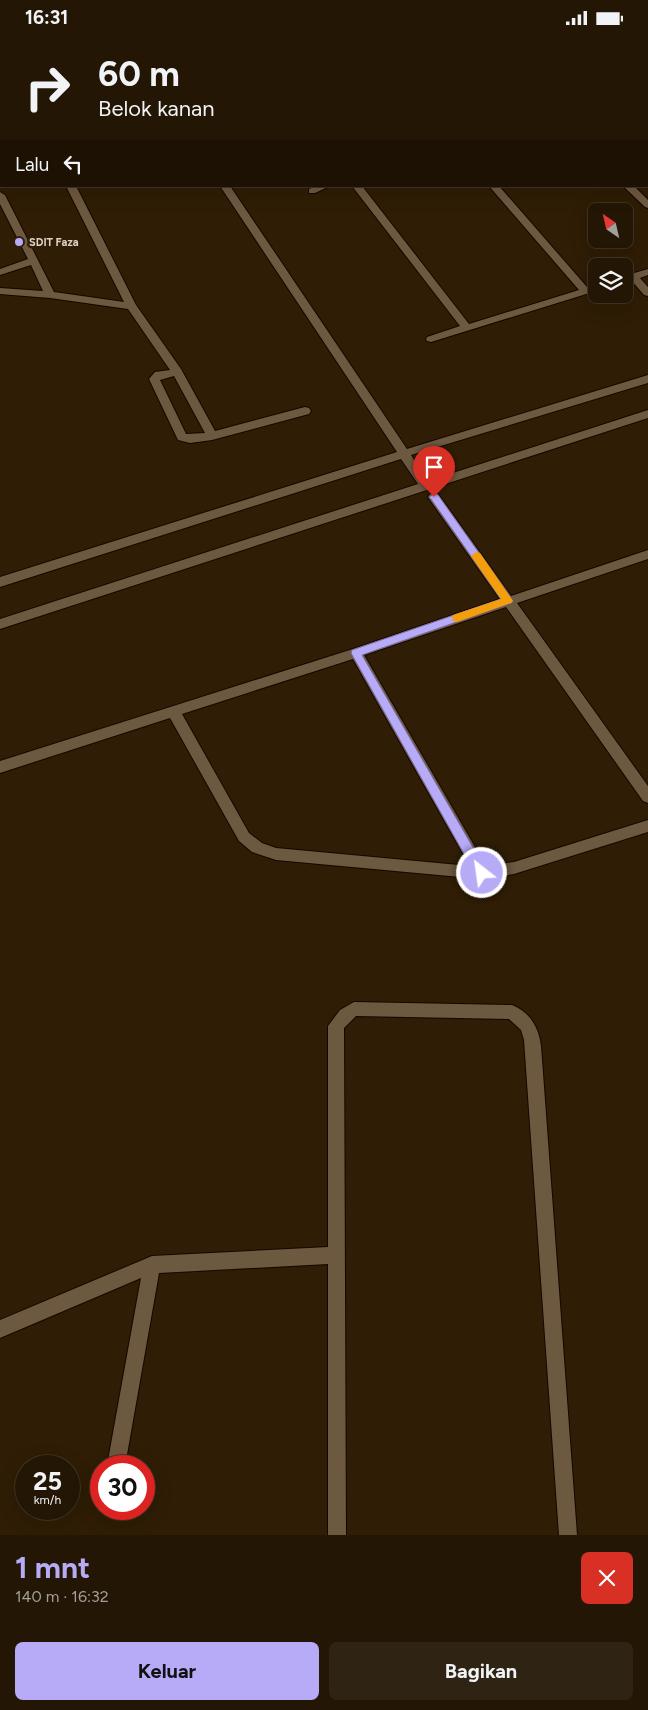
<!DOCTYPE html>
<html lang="id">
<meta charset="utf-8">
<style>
body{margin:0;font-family:Figtree,sans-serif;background:#2f2313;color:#f1f3f6;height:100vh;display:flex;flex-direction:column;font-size:19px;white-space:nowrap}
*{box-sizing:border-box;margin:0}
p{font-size:16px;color:#a39f9a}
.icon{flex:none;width:28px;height:28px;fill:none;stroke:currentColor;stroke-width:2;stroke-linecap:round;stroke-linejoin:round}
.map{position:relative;height:1500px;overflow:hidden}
.sheet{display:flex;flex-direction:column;background:#231604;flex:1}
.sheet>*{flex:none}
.hud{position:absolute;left:0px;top:0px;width:649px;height:152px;box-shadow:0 5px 20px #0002,0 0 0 1px #403526;background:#231604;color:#f1f3f6;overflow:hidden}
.needle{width:32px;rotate:326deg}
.buttons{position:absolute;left:588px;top:168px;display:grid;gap:10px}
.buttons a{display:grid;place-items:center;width:45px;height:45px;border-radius:8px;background:#231604;box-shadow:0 5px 20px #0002,0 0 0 1px #403526;font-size:25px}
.speed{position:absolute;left:15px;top:1420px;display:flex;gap:10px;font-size:25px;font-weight:700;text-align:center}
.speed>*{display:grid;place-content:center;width:65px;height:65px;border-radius:50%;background:#231604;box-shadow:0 5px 20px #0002,0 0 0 1px #403526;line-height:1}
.speed small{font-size:12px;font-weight:400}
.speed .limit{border:8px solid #d22;background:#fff;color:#111}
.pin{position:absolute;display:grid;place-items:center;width:42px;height:42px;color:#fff;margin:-51px -21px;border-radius:50% 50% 50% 0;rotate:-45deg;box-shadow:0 0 5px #0007}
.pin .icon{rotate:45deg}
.me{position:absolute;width:55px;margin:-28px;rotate:330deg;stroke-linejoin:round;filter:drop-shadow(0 0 4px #0008)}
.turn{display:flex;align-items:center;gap:18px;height:105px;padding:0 15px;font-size:22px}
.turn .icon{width:65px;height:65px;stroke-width:2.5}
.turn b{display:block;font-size:35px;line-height:42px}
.then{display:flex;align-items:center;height:48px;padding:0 15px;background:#0003;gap:10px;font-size:19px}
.round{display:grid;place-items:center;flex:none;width:52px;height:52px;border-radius:8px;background:#2f2313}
.summary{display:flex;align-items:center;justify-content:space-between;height:85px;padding:0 15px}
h1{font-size:30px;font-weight:700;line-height:38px;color:#b7abf8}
.cta{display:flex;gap:10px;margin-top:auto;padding:10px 15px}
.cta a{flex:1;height:58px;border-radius:8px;background:#b7abf8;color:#111;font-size:20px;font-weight:700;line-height:58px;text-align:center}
.cta a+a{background:#2f2313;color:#f1f3f6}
.status{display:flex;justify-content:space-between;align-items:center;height:35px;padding:0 25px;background:#231604;direction:ltr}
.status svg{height:14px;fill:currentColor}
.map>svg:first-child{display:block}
</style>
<div class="status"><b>16:31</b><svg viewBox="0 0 49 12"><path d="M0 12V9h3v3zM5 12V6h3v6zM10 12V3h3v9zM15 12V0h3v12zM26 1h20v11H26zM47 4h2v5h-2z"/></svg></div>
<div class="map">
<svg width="648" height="1500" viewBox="0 0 648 1500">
<rect width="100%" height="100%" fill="#2f1d05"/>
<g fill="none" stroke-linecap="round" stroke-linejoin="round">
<g stroke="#160700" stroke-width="2">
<g id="minor">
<path d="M0,0H8V1H1V3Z"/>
<rect x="98" y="0" width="8" height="1"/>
<rect x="141" y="0" width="8" height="1"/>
<path d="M468,0H477V1H469Z"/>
<rect x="0" y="29" width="1" height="6"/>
<rect x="0" y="114" width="1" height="6"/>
<path d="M66,151H76L136,270L181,334L215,396L305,372L309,373L311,376L309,379L212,405L190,408L178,405L149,344L155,337L170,335L128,274L50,263L0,259V253L43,256L31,230L0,240V234L28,224L0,169V157L5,160L54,257L124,267ZM174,341L205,398L186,399L160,345Z"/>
<path d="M220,151H230L407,414L648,340V348L411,420L428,446L648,375V383L0,594V584L418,449L401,424L0,552V542L397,417Z"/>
<path d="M316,151H330L315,158H309V154Z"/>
<path d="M352,151H362L469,289L579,255L489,151H499L587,252L596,250V256L431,307L427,306L426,304L427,302L460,291Z"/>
<path d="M623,151H634L648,165V173L645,172Z"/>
<path d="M648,234V240L640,243L648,252V261L644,260L631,245L624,247V241Z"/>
<path d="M434,458L438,459L511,561L648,515V524L517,568L648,751V768L643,766L506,572L364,620L486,831L514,827L648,785V797L514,839L482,844L276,825L252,817L239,806L170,683L0,738V726L353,614L500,564L430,465L428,462L430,459ZM353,624L470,831L276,813L262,808L249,798L182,679Z"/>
<path d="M354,967L512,970C530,977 539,993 541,1011L577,1500H559L524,1005L521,995L509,984L356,981L344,993L346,1500H328V1229L159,1238L125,1431H107L141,1243L0,1303V1285L152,1221L328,1212V991L340,975Z"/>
</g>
</g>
<use href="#minor" fill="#6d5840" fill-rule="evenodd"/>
</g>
<path fill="#b7abf8" stroke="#776fa1" d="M434,459L438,460L513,566L511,568L362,620L486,835L488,838L486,842L482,844L477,842L351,618L352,615L501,564L431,464L429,462Z"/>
<path fill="#f59e0b" d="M476,517L480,518L513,566L511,568L457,587L453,586L452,583L453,580L501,564L471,521Z"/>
<circle fill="#b7abf8" stroke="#2f1d05" stroke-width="2" cx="19" cy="207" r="5"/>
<g text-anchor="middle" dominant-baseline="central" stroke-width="5" stroke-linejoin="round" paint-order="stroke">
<g font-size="11" font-weight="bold" fill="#dfd3c5" stroke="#2f1d05" text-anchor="start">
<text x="29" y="207">SDIT Faza</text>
</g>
</g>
</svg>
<div class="buttons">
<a><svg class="needle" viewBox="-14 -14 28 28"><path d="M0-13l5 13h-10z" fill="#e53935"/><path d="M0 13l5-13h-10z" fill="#a39f9a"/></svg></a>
<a><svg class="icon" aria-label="layers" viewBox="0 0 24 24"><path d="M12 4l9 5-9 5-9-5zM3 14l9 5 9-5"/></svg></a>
</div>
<div class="speed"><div>25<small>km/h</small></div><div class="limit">30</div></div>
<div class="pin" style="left:434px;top:462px;background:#d93025"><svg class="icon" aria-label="arrive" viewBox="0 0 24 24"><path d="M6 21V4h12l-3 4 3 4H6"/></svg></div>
<svg class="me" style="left:482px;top:838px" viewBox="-20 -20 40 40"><circle r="17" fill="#b7abf8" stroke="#fff" stroke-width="3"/><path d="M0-11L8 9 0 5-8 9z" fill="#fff"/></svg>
<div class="hud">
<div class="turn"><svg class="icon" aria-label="right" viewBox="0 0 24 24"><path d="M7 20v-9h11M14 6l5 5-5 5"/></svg><div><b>60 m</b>Belok kanan</div></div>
<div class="then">Lalu<svg class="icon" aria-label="left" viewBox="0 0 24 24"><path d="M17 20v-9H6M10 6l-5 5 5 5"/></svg></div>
</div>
</div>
<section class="sheet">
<div class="summary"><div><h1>1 mnt</h1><p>140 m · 16:32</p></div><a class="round" style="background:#d93025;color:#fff"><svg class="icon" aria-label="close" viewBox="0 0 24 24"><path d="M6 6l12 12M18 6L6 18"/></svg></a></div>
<div class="cta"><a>Keluar</a><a>Bagikan</a></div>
</section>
